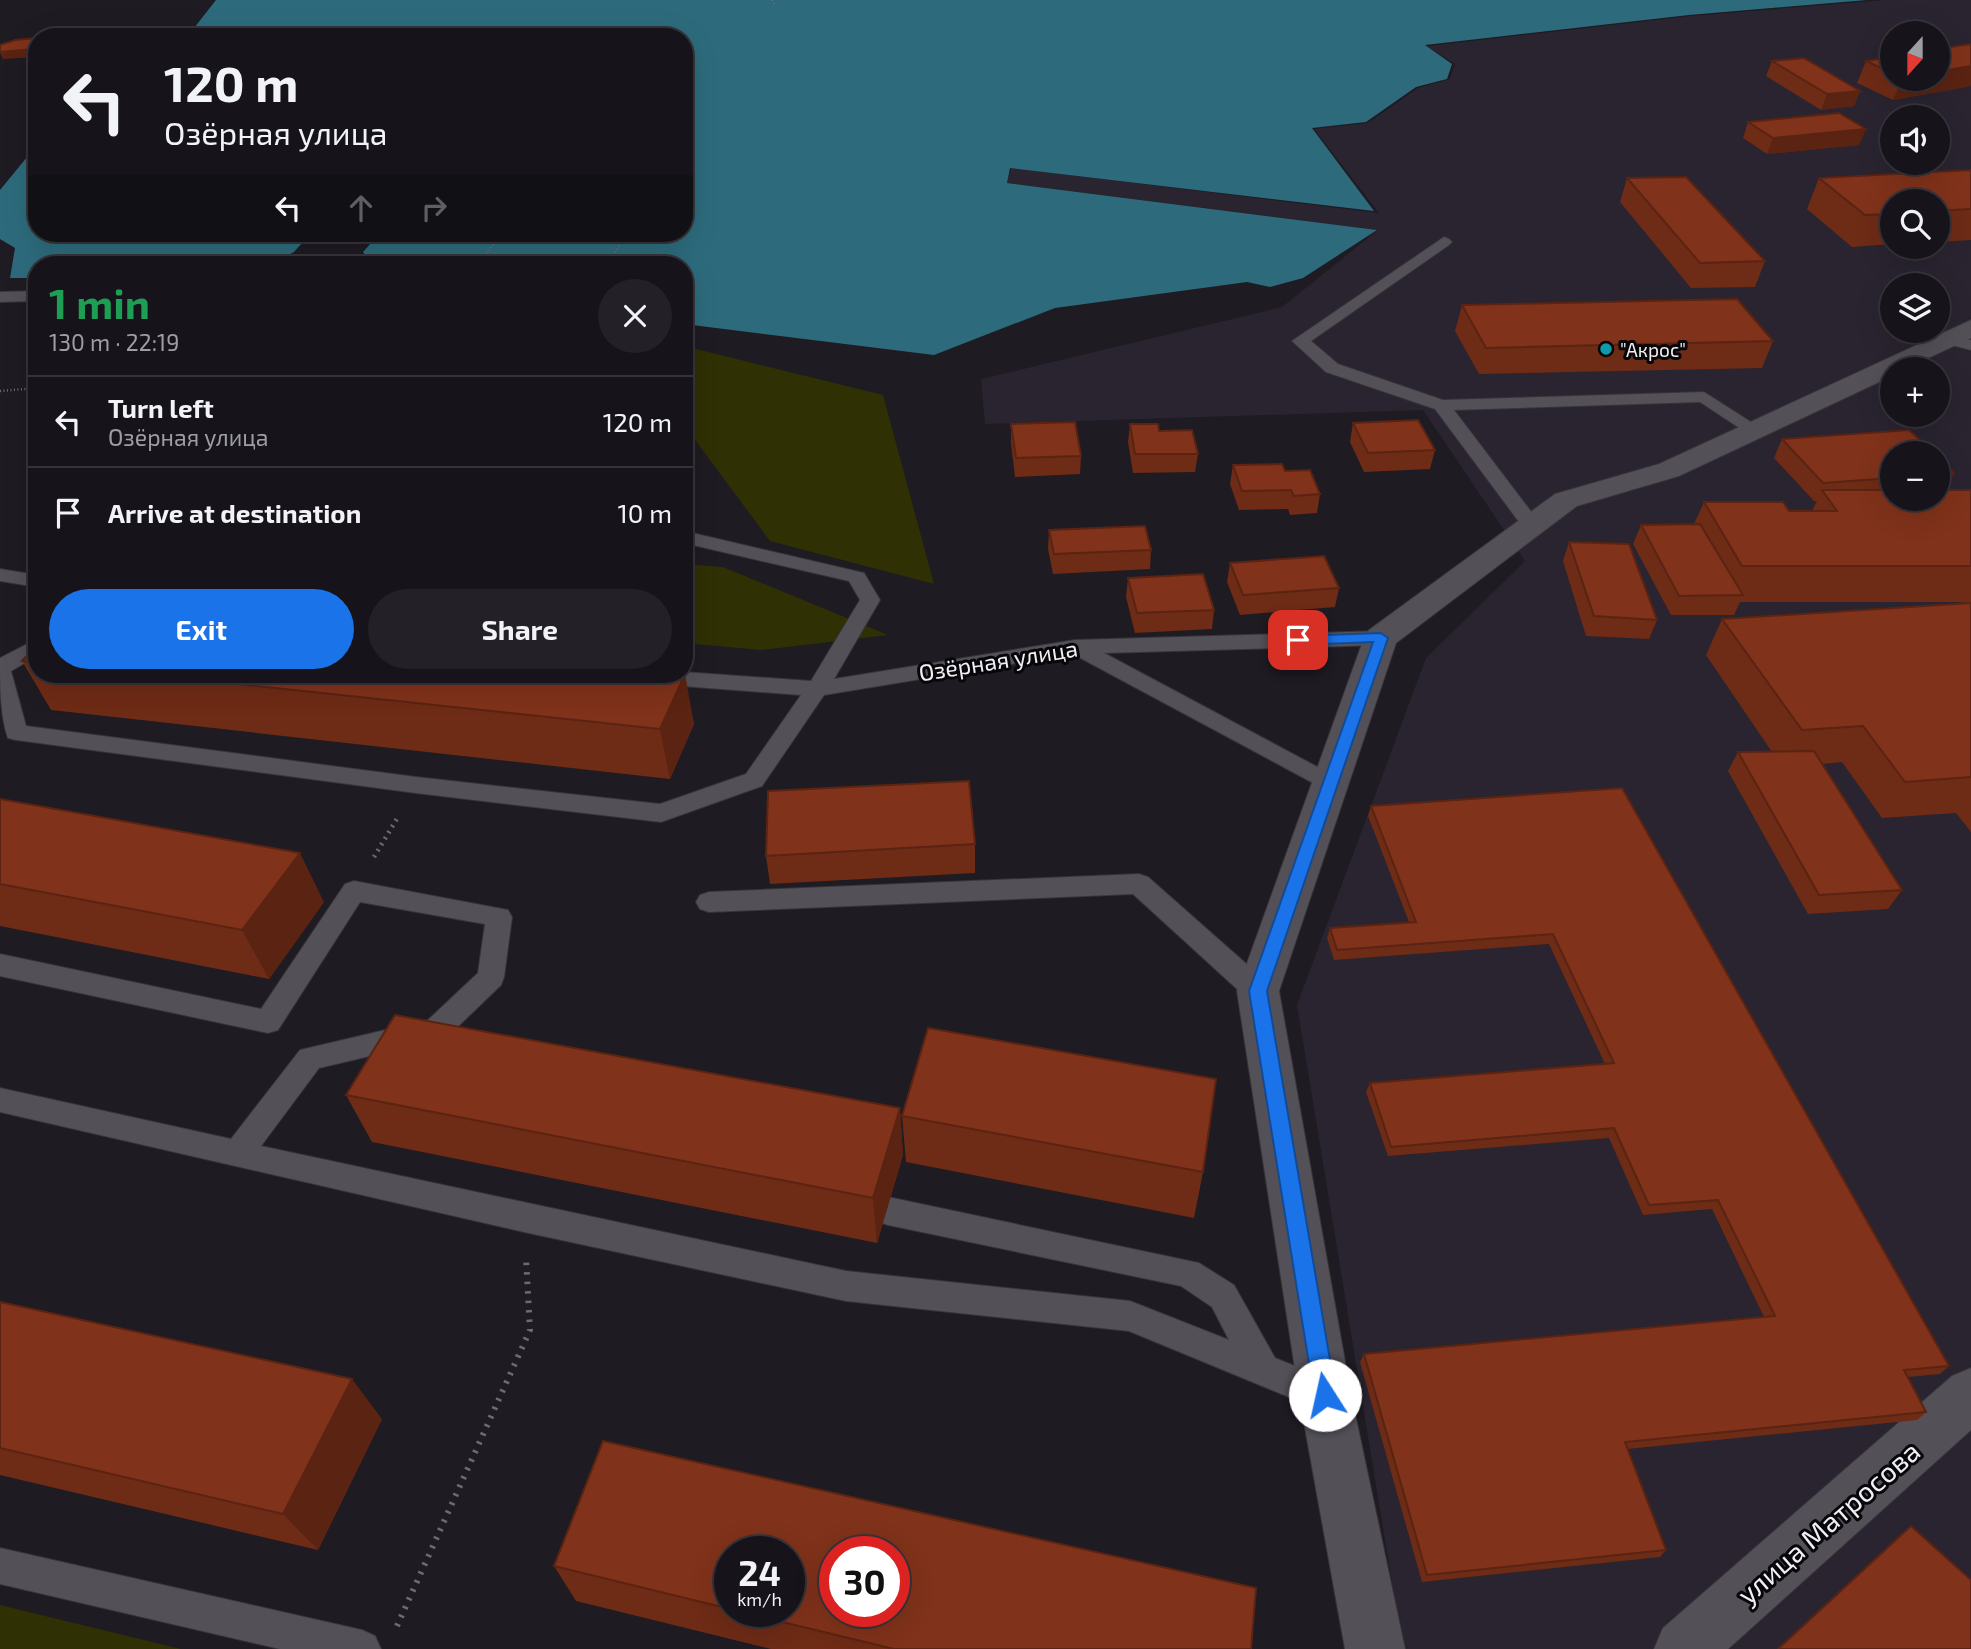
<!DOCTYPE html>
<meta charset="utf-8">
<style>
body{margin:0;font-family:"Exo 2",sans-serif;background:#232127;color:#f1f3f6;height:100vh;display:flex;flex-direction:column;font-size:26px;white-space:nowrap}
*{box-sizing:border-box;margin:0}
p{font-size:23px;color:#9e9ea2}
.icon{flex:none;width:38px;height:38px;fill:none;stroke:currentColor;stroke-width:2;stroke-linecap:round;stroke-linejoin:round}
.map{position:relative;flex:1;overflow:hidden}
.drawer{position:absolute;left:28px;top:256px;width:665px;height:427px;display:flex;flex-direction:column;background:#16141a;border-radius:28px;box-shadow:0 7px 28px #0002,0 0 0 2px #353339}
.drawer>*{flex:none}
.top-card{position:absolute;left:28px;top:28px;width:665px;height:214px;border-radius:28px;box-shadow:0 7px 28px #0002,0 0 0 2px #353339;background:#16141a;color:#f1f3f6;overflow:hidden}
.needle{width:46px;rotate:201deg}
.tools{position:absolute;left:1880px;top:21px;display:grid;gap:14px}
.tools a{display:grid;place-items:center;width:70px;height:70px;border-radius:50%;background:#16141a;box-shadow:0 7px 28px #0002,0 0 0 2px #353339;font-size:35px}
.speed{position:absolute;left:714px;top:1536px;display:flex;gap:14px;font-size:35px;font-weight:700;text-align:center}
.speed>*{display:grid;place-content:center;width:91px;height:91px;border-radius:50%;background:#16141a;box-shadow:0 7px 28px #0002,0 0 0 2px #353339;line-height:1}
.speed small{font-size:18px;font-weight:400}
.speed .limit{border:10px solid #d22;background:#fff;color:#111}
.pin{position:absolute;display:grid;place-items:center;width:60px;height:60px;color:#fff;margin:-30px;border-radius:14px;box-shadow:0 4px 10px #0006}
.me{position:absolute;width:77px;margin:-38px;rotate:350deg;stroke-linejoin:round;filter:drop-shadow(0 0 5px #0008)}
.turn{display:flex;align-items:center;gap:24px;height:147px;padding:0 21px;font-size:32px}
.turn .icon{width:91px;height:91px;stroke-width:2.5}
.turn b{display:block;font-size:49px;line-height:60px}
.lanes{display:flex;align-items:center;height:66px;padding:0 21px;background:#0003;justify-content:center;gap:35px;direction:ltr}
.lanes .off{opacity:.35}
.round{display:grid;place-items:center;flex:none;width:74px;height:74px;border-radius:37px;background:#232127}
.headline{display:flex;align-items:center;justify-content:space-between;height:119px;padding:0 21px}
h1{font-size:42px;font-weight:700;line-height:52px;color:#1e9e55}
.cta{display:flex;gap:14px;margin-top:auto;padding:14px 21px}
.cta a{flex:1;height:80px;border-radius:42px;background:#1a73e8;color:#fff;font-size:28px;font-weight:700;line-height:80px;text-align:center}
.cta a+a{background:#232127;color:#f1f3f6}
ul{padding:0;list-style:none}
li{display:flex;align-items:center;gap:21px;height:91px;padding:0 21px;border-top:2px solid #353339}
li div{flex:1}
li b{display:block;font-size:26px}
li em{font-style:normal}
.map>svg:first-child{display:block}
</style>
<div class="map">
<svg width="1971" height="1649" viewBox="0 0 1971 1649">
<rect width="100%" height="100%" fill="#1e1b22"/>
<path fill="#292430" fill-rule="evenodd" d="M1885,0H1971V1649H1403L1297,1005L1426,658L1525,561L1423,410L985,424L981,379L1282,307L1378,230L1007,183L1011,168L1379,213L1314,129L1368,123L1418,88L1450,79L1455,64L1427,46L1691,16ZM1892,33H1937V79H1892ZM1892,117H1937V163H1892ZM1892,201H1937V247H1892ZM1892,285H1937V331H1892ZM1892,369H1937V415H1892ZM1892,453H1937V499H1892Z"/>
<g fill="#2f3004">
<path d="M684,346L883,395L934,584L770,541L684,425Z"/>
<path d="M684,564L723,567L888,635L761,650L684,643Z"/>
<path d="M0,1605L181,1649H0Z"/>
</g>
<g fill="#2d6b7c">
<path d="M216,0H1867L1689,15L1425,45L1452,64L1447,79L1416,87L1366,122L1312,128L1374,211L1010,168L1007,183L1377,230L1303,278L1270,287L1247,282L1055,308L934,355L684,324V264H371L363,252L380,233H684V37H187Z"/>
<path d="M37,145V233H311L294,252L271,264H37V278H10L15,248L0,239V190Z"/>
</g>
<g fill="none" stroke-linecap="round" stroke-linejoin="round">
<g stroke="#37353a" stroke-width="2">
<g id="service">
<path d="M1444,237L1449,239L1452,242L1449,245L1311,341L1338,364L1443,400L1704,392L1762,429L1759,433H1747L1700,402L1454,410L1542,526L1539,530H1525L1435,409L1326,372L1292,341Z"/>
<path d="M37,291V301L0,302V292Z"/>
<path d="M1949,334L1971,340V350L1943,343L1941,339L1943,335Z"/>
<path d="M684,531L864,573L880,600L834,679L1075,640L1381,631L1389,633L1392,638L1389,643L1381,645L1104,653L1338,778L1342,784L1338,790L1330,792L1073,654L824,695L762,786L661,822L416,793L16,740L8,738C0,716 0,683 0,658L37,639V656L11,671L26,726L416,777L660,804L746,774L801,695L616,681L608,679L605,674L684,672L811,681L860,600L849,581L684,543Z"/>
<path d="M0,569L37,575V587L0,581Z"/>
<path d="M1139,874L1148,877L1268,983L1272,991L1268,999L1258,1002L1248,999L1133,894L709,912L700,909L696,902L700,895L709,892Z"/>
<path d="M354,881L508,910L512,917L504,977L501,985L446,1038L319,1068L261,1146L846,1271L1130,1301L1229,1340L1212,1307L1181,1286L888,1225L877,1221L873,1211L877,1201L888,1197L1199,1263L1234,1285L1275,1358L1337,1383L1342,1395L1337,1407L1325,1412L1129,1331L846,1301L524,1232L0,1112V1088L231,1139L300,1050L428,1020L478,973L485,924L360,902L278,1030L268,1033L0,976V954L261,1009L345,884Z"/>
<path d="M0,1548L362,1630L375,1636L381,1649H280L0,1584Z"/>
</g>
</g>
<g stroke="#37353a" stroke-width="2">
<g id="minor">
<path d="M1971,320V338L1905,369H1892V376L1679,476L1577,506L1396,643L1279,991L1351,1395L1405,1649H1345L1299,1395L1237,991L1364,638L1369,630L1555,494L1659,464Z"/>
<path d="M1971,1368V1430L1728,1649H1654L1663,1628L1952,1376Z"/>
</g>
</g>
<g stroke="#6d6b71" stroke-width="2.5" stroke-dasharray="1 2.5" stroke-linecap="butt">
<path d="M772,0L775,6"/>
<path d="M477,264L499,237"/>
<path d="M607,264L625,237"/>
<path d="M0,391L37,388"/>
</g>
<path stroke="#6d6b71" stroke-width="4.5" stroke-dasharray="2 5" stroke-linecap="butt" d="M374,857L398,817"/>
<path stroke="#6d6b71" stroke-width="6" stroke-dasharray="2.5 7" stroke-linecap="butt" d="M397,1626L530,1330L526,1258"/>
<use href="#service" fill="#535058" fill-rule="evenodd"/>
<use href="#minor" fill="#535058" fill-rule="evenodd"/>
</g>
<g fill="#6e2b16" fill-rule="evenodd">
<path d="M1971,44V86L1893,100L1857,83L1866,61L1892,57V79H1937Z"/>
<path d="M1772,61L1860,91L1854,106L1821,110L1766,76Z"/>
<path d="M1748,122L1866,129L1859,145L1767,154L1743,138Z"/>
<path d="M1971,170V240L1937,242V201H1892V244L1852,247L1807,209L1819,178Z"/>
<path d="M1627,178L1765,261L1755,287L1691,288L1620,202Z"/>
<path d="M1462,305L1773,341L1762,368L1479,374L1455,331Z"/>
<path d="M1353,423L1435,450L1430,469L1364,472L1350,442Z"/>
<path d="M1011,424L1081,456L1080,474L1015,477L1011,443Z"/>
<path d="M1130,424L1159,431L1198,454L1195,472L1133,473L1128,442Z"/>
<path d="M1782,439L1892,453V499H1937V457L1954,473L1945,490H1971V832L1956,813L1882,818L1842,762L1822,764L1902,890L1888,909L1808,914L1728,771L1738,752H1772L1706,655L1722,619L1964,604L1963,602H1740L1734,615H1671L1633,544L1641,525L1694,524L1704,502L1789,511H1812L1817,501H1814L1774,458Z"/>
<path d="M1233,465L1285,471L1320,494L1317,513L1290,515L1288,509L1239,510L1230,484Z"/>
<path d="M1049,530L1151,550L1150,569L1053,574L1048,549Z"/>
<path d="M1569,542L1657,620L1649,639L1586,636L1563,561Z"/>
<path d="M1230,563L1339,588L1335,607L1240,615L1227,582Z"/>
<path d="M1128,578L1214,610L1212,629L1135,633L1126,597Z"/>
<path d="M37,645V674H680L694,724L670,779L51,710L22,661Z"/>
<path d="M1622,788L1949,1366L1940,1374L1908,1377L1926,1412L1917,1420L1627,1449L1666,1550L1660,1557L1422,1582L1360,1362L1364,1354L1764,1317L1712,1209L1643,1215L1609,1138L1388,1156L1366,1092L1370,1083L1605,1064L1549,944L1334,960L1327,938L1330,928L1409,922L1368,816L1371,806Z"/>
<path d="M0,799L324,902L269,979L0,926Z"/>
<path d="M975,844V873L770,884L766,856Z"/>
<path d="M346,1095L900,1108L903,1155L877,1243L372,1142Z"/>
<path d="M902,1116L1203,1172L1194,1218L906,1162Z"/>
<path d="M0,1302L382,1419L318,1550L0,1475Z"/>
<path d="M603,1441L1256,1588L1251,1649H771L576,1601L554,1566ZM730,1552H789V1612H730ZM835,1552H894V1612H835Z"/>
<path d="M1911,1526L1971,1649H1777L1902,1533Z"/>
</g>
<g fill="#5a2312">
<path d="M37,48V57L3,59L0,53V52Z"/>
<path d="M1971,66V86L1893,100L1902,79H1937V72Z"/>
<path d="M1860,91L1854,106L1821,110L1827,94Z"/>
<path d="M1866,129L1859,145L1767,154L1773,138Z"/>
<path d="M685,674L694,724L670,779L660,729Z"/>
<path d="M300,853L324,902L269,979L242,930Z"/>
<path d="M900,1108L903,1155L877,1243L873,1198Z"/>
<path d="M352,1379L382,1419L318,1550L283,1514Z"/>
</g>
<g fill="#80321a" stroke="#5a2312" stroke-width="2" fill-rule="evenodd">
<path d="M37,38V48L34,49L0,52V45L15,40Z"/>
<path d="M1971,44V66L1937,72V49Z"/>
<path d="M1892,57V73L1866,61Z"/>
<path d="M1804,58L1860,91L1827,94L1772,61Z"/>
<path d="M1839,113L1866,129L1773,138L1748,122Z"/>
<path d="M1971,170V209L1937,211V201H1892V214L1865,215L1819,178Z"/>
<path d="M1686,177L1765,261L1700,263L1627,178Z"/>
<path d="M1737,299L1773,341L1486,348L1462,305Z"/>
<path d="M1418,420L1435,450L1368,453L1353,423Z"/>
<path d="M1075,422L1081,456L1016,458L1011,424Z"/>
<path d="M1130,424H1158L1159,431L1192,430L1198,454H1135Z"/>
<path d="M1909,430L1934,453H1892V478L1823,483L1782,439Z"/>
<path d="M1937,457L1954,473L1937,475Z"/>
<path d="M1282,464L1285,471L1310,470L1320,494L1294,496L1291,490L1242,491L1233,465Z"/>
<path d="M1822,490H1892V499H1937V490H1971V566H1742L1704,502H1783L1789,511H1837Z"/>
<path d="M1700,524L1743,595L1679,596L1641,525Z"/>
<path d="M1145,526L1151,550L1054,554L1049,530Z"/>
<path d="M1569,542L1629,544L1657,620L1594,616Z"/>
<path d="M1324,556L1339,588L1243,595L1230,563Z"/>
<path d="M1203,574L1214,610L1137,613L1128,578Z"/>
<path d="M1971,603V777L1905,782L1863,726L1802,730L1722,619Z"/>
<path d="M37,645V662L22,661Z"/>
<path d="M143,674H685L660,729Z"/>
<path d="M1814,751L1902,890L1819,895L1738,752Z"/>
<path d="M969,781L975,844L766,856L768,791Z"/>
<path d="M1622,788L1949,1366L1904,1370L1926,1412L1625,1442L1666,1550L1427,1575L1364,1354L1775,1316L1718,1200L1649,1205L1614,1128L1391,1147L1370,1083L1614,1063L1553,934L1337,950L1330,928L1416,922L1371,806Z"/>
<path d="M0,799L300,853L242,930L0,884Z"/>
<path d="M395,1015L900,1108L873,1198L346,1095Z"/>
<path d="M928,1028L1216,1079L1203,1172L902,1116Z"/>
<path d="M0,1302L352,1379L283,1514L0,1448Z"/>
<path d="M603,1441L1256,1588L1251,1649H894L741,1612H789V1552H730V1609L554,1566ZM835,1552H894V1612H835Z"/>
<path d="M1911,1526L1971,1580V1649H1778Z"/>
</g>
<path fill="#1a73e8" stroke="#114b97" stroke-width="2" d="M1381,633L1388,638L1267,991L1336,1395L1333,1403L1325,1406L1317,1403L1314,1395L1249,991L1373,642L1298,645L1291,640L1298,636Z"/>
<circle fill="#0f9aa8" stroke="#070609" stroke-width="2.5" cx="1606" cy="349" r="7"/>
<g text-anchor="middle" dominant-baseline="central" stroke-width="6" stroke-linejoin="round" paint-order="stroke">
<g font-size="19" fill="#f1eff4" stroke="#070609" text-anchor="start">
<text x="1620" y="349">"Акрос"</text>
</g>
<g font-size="23" fill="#f1eff4" stroke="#070609">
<text transform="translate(998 660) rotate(-9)">Озёрная улица</text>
</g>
<g font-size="28" fill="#f1eff4" stroke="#070609">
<text transform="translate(1828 1522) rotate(-41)">улица Матросова</text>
</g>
</g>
</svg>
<div class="tools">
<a><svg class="needle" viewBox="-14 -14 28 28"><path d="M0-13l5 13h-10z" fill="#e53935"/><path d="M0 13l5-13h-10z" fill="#9e9ea2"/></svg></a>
<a><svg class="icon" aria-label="sound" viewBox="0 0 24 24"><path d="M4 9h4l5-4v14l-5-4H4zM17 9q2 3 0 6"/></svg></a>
<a><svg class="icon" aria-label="search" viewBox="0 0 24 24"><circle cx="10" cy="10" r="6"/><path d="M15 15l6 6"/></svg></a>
<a><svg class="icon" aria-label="layers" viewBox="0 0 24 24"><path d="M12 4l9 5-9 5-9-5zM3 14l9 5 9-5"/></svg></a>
<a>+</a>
<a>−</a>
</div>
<div class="speed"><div>24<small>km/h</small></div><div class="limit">30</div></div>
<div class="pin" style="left:1298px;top:640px;background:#d93025"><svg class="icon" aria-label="arrive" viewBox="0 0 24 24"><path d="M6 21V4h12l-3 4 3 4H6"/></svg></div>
<svg class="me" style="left:1325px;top:1395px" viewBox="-20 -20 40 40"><circle r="19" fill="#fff"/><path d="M0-13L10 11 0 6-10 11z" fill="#1a73e8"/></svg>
<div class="top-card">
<div class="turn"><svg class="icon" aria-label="left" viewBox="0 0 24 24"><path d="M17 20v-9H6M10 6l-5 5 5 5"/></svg><div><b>120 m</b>Озёрная улица</div></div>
<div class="lanes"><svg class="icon" aria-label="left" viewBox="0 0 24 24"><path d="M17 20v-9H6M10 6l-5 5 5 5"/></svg><svg class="icon off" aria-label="ahead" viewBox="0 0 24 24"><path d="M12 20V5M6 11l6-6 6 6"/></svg><svg class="icon off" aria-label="right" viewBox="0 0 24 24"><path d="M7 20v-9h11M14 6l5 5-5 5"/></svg></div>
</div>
<section class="drawer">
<div class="headline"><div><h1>1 min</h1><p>130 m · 22:19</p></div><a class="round"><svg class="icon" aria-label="close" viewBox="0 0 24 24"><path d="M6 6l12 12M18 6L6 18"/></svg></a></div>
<ul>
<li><svg class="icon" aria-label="left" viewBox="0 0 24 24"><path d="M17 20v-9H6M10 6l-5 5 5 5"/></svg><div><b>Turn left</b><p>Озёрная улица</p></div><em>120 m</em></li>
<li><svg class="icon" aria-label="arrive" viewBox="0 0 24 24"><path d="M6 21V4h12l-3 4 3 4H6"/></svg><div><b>Arrive at destination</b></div><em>10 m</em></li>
</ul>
<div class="cta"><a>Exit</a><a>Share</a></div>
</section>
</div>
